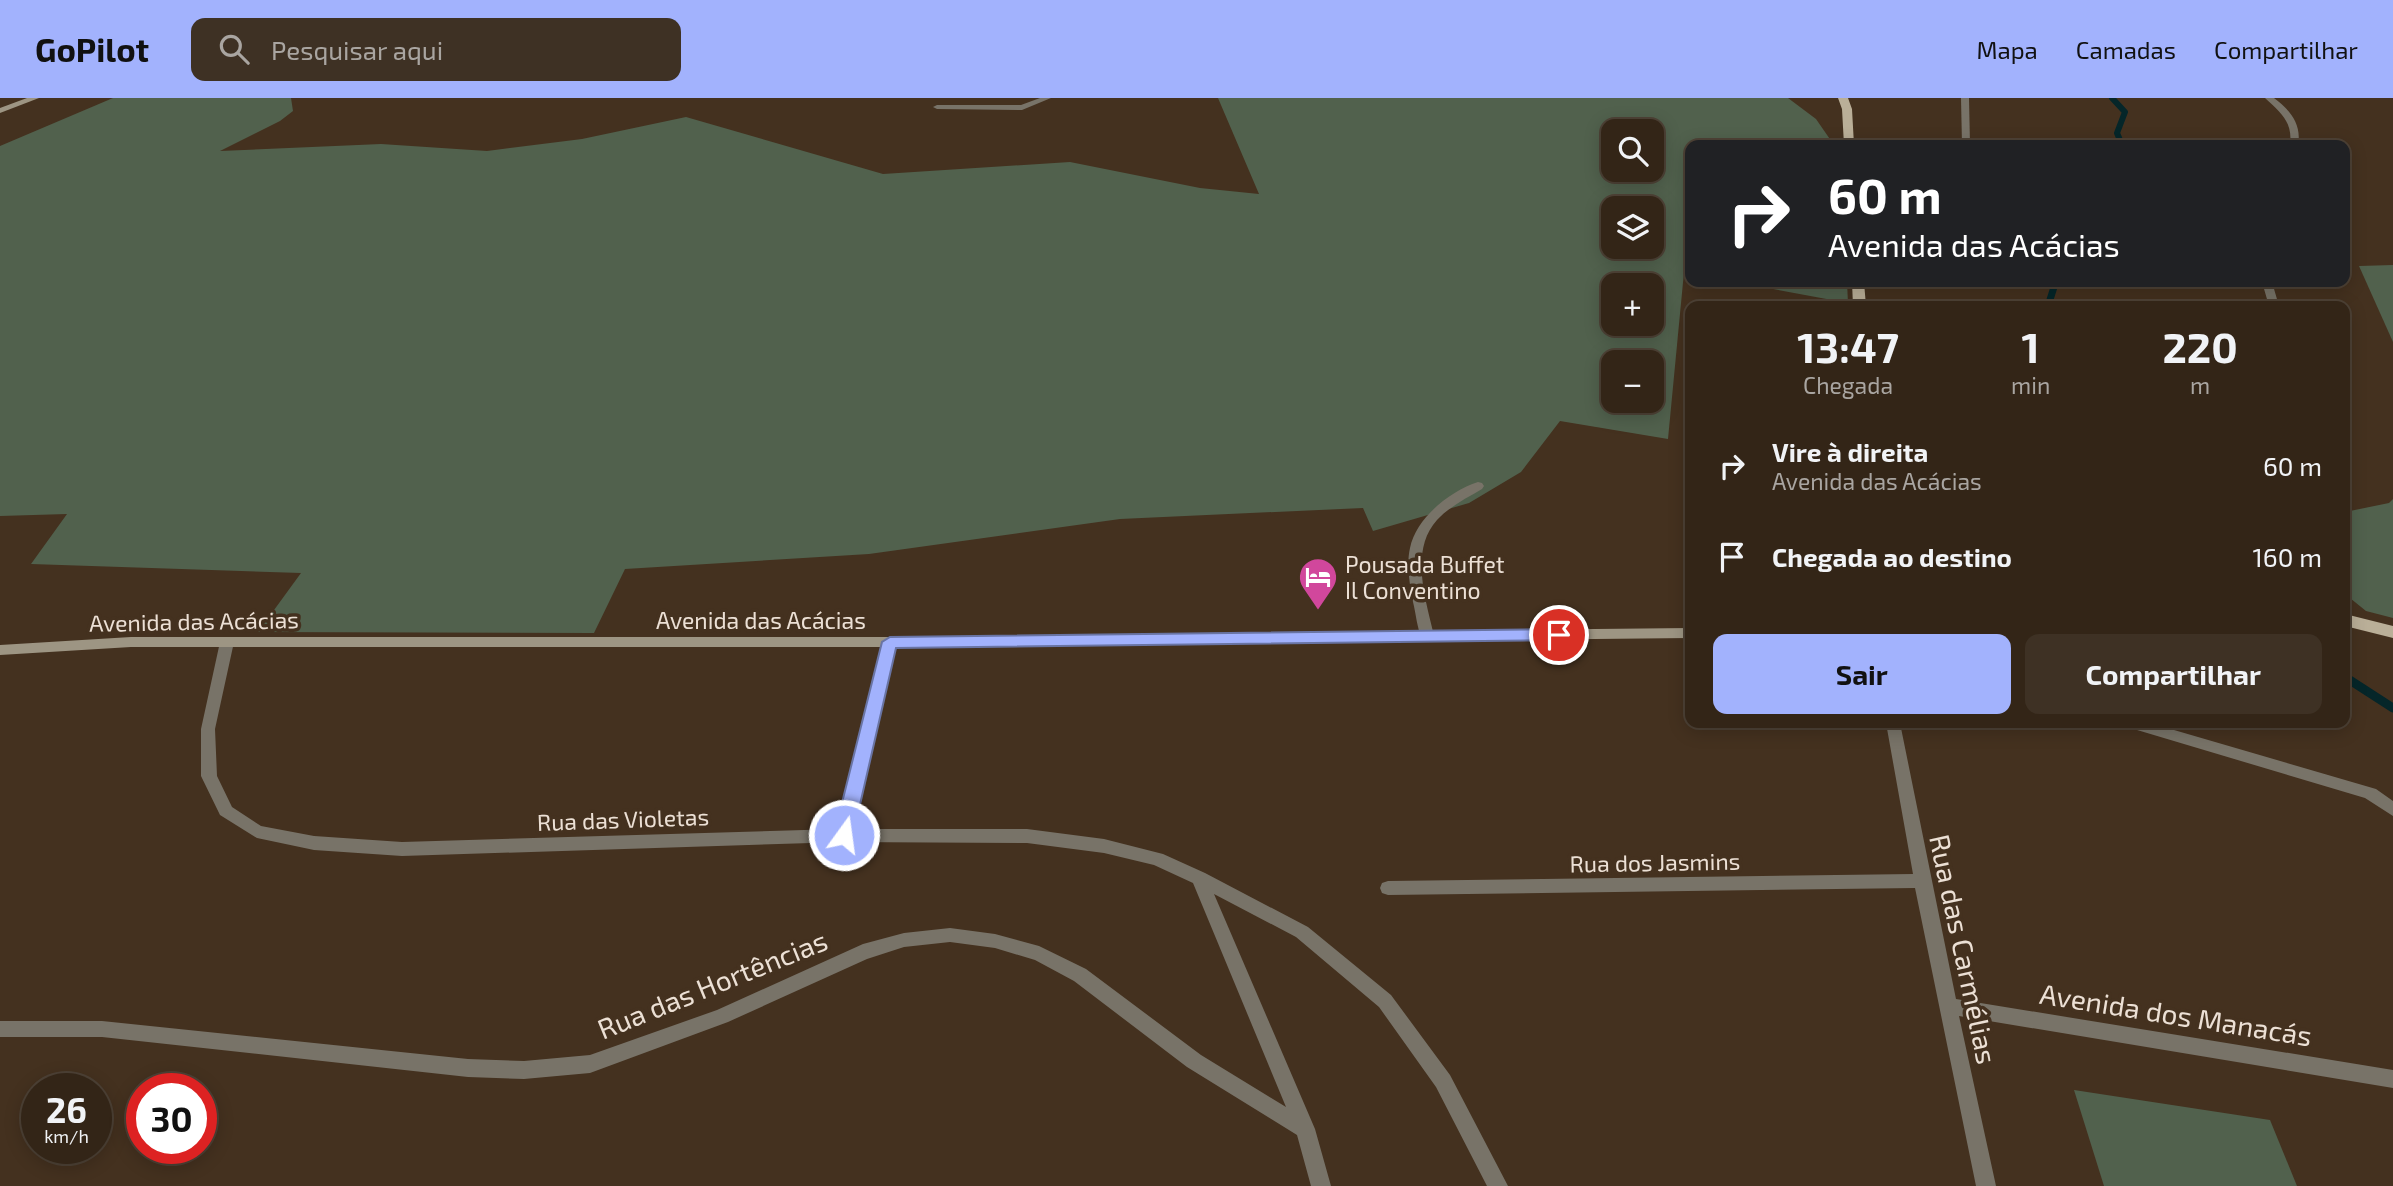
<!DOCTYPE html>
<html lang="pt">
<meta charset="utf-8">
<style>
body{margin:0;font-family:"Exo 2",sans-serif;background:#3e3124;color:#f1f3f6;height:100vh;display:flex;flex-direction:column;font-size:26px;white-space:nowrap}
*{box-sizing:border-box;margin:0}
p{font-size:23px;color:#a9a5a1}
.icon{flex:none;width:38px;height:38px;fill:none;stroke:currentColor;stroke-width:2;stroke-linecap:round;stroke-linejoin:round}
.map{position:relative;flex:1;overflow:hidden}
.drawer{position:absolute;left:1685px;top:203px;width:665px;height:427px;display:flex;flex-direction:column;background:#332517;border-radius:14px;box-shadow:0 4px 18px #0003,0 0 0 2px #4e4236}
.drawer>*{flex:none}
.guide{position:absolute;left:1685px;top:42px;width:665px;height:147px;border-radius:14px;box-shadow:0 4px 18px #0003,0 0 0 2px #4e4236;background:#202124;color:#fff;overflow:hidden}
.fabs{position:absolute;left:1601px;top:21px;display:grid;gap:14px}
.fabs a{display:grid;place-items:center;width:63px;height:63px;border-radius:14px;background:#332517;box-shadow:0 4px 18px #0003,0 0 0 2px #4e4236;font-size:35px}
.speed{position:absolute;left:21px;top:975px;display:flex;gap:14px;font-size:35px;font-weight:700;text-align:center}
.speed>*{display:grid;place-content:center;width:91px;height:91px;border-radius:50%;background:#332517;box-shadow:0 4px 18px #0003,0 0 0 2px #4e4236;line-height:1}
.speed small{font-size:18px;font-weight:400}
.speed .limit{border:10px solid #d22;background:#fff;color:#111}
.pin{position:absolute;display:grid;place-items:center;width:60px;height:60px;color:#fff;margin:-30px;border:4px solid #fff;border-radius:50%;box-shadow:0 2px 7px #0007}
.me{position:absolute;width:77px;margin:-38px;rotate:14deg;stroke-linejoin:round;filter:drop-shadow(0 0 5px #0008)}
.turn{display:flex;align-items:center;gap:24px;height:147px;padding:0 28px;font-size:32px}
.turn .icon{width:91px;height:91px;stroke-width:2.5}
.turn b{display:block;font-size:49px;line-height:60px}
.eta{display:flex;justify-content:space-evenly;align-items:center;height:119px;text-align:center}
.eta b{font-size:42px;font-weight:700;line-height:49px}
.primary-button{display:flex;gap:14px;margin-top:auto;padding:14px 28px}
.primary-button a{flex:1;height:80px;border-radius:14px;background:#a2b2fd;color:#111;font-size:28px;font-weight:700;line-height:80px;text-align:center}
.primary-button a+a{background:#3e3124;color:#f1f3f6}
ul{padding:0;list-style:none}
li{display:flex;align-items:center;gap:21px;height:91px;padding:0 28px}
li div{flex:1}
li b{display:block;font-size:26px}
li em{font-style:normal}
header{display:flex;align-items:center;gap:42px;box-sizing:border-box;height:98px;padding:0 35px;background:#a2b2fd;color:#111}
header strong{font-size:33px}
nav{display:flex;gap:38px;margin-inline-start:auto;font-size:24px}
.search{width:490px;height:63px;background:#3e3124;display:flex;align-items:center;gap:18px;box-sizing:border-box;padding:0 24px;border-radius:14px;color:#a9a5a1;font-size:26px}
.map>svg:first-child{display:block}
</style>
<header>
<strong>GoPilot</strong>
<div class="search"><svg class="icon" aria-label="search" viewBox="0 0 24 24"><circle cx="10" cy="10" r="6"/><path d="M15 15l6 6"/></svg>Pesquisar aqui</div>
<nav><a>Mapa</a><a>Camadas</a><a>Compartilhar</a></nav>
</header>
<div class="map">
<svg width="2393" height="1088" viewBox="0 0 2393 1088">
<rect width="100%" height="100%" fill="#44311f"/>
<g fill="#51614d" fill-rule="evenodd">
<path d="M113,0H291L293,13L280,23L220,53L381,46L487,53L582,41L686,19L883,76L1070,64L1200,90L1259,96L1218,0H1788L1816,21L1834,47H1690V175L1684,174L1668,341L1560,323L1521,374L1469,405L1373,433L1363,410L1120,421L869,456L625,471L594,535L258,534L301,475L31,466L67,416L0,418V48ZM1614,33H1652V72H1614ZM1614,110H1652V149H1614ZM1614,187H1652V226H1614ZM1614,264H1652V303H1614Z"/>
<path d="M2393,167V244L2359,168Z"/>
<path d="M1735,184H1847L1848,205Z"/>
<path d="M2393,401V520L2366,513L2345,496V414L2389,405Z"/>
<path d="M2074,992L2270,1022L2297,1088H2104Z"/>
</g>
<g fill="none" stroke-linecap="round" stroke-linejoin="round">
<g stroke="#052629" stroke-width="6">
<path d="M2112,0L2125,14L2117,35L2122,47"/>
<path d="M2053,190L2055,184"/>
</g>
<path stroke="#052629" stroke-width="7" d="M2048,208L2054,189"/>
<path stroke="#052629" stroke-width="9" d="M2345,579L2393,610"/>
<g fill="#787368" fill-rule="evenodd">
<path d="M1040,0H1051L1022,12L937,11L933,9L937,7H1021Z"/>
<path d="M1961,0H1969L1970,47H1962Z"/>
<path d="M2265,0H2274C2290,12 2302,26 2298,47H2290C2293,24 2281,15 2265,0Z"/>
<path d="M2262,184H2272L2279,208H2269Z"/>
<path d="M1478,384L1482,385L1484,388L1482,391C1467,400 1450,408 1437,422C1409,453 1426,502 1434,538L1427,543L1422,541C1417,530 1416,516 1413,504C1410,487 1406,468 1410,450C1416,420 1450,393 1478,384Z"/>
<path d="M227,539L234,544L215,631L217,678L232,709L261,728L314,738L402,744L838,731L883,544L890,539L895,540L897,544L854,731H1027L1104,741L1163,756L1205,775L1308,829L1391,897L1450,977L1508,1088H1487L1436,989L1379,909L1296,839L1214,796L1315,1031L1331,1088H1311L1297,1037L1187,969L1074,883L1035,862L995,850L950,844L904,849L867,861L728,924L590,975L524,981L468,979L102,939H0V923H102L468,961L524,963L590,957L717,912L863,846L904,835L950,830L995,836L1039,848L1086,871L1201,957L1286,1009L1193,785L1154,767L1104,755L1027,745L844,744L402,758L314,752L257,740L220,717L201,678V631L220,544Z"/>
<path d="M1886,625H1900L1956,901L2393,972V990L1959,918L1996,1088H1976L1915,790L1388,797L1382,795L1380,790L1382,785L1388,783L1913,776Z"/>
<path d="M2125,625H2150L2376,691L2393,703V718L2365,700L2127,629Z"/>
</g>
<g fill="#9d9583" fill-rule="evenodd">
<path d="M27,0H39L0,15V10Z"/>
<path d="M1690,530V540L890,549H131L0,557V547L131,539H890Z"/>
</g>
<g fill="#baaf98" fill-rule="evenodd">
<path d="M1838,0H1848L1852,11L1854,47H1844L1842,11Z"/>
<path d="M1852,184H1864L1866,208H1853Z"/>
<path d="M2345,516L2393,528V540L2345,528Z"/>
</g>
</g>
<path fill="#a2b2fd" stroke="#6974a4" stroke-width="2" d="M1559,531L1567,537L1559,542L896,550L853,737L850,742L844,745L837,742L834,737L882,544L890,539Z"/>
<defs>
<g id="hotel-pin" transform="scale(2.0125)"><path d="M0 17L-7.5 6A9.5 9.5 0 1 1 7.5 6Z" fill="#d1479c" stroke="#44311f"/><path d="M-6-4.5h1.5V1H6V5H4.5V3h-9V5H-6ZM-4 0a1.8 1.8 0 1 1 3.6 0ZM.5 0V-2.5h3Q6-2.5 6 0Z" fill="#fff"/></g>
</defs>
<g fill-rule="evenodd">
<use href="#hotel-pin" x="1318" y="479"/>
</g>
<g text-anchor="middle" dominant-baseline="central" stroke-width="7" stroke-linejoin="round" paint-order="stroke">
<g font-size="23" fill="#ece0d5" stroke="#44311f" text-anchor="start">
<text x="1345" y="466">Pousada Buffet<tspan x="1345" dy="26">Il Conventino</tspan></text>
</g>
<g font-size="23" fill="#ece0d5" stroke="#44311f">
<text x="761" y="522">Avenida das Acácias</text>
<text transform="translate(194 523) rotate(-1)">Avenida das Acácias</text>
<text transform="translate(623 721) rotate(-2)">Rua das Violetas</text>
<text transform="translate(1655 764) rotate(-1)">Rua dos Jasmins</text>
</g>
<g font-size="28" fill="#ece0d5" stroke="#44311f">
<text transform="translate(1964 851) rotate(78)">Rua das Carmélias</text>
<text transform="translate(712 886) rotate(-22)">Rua das Hortências</text>
<text transform="translate(2176 916) rotate(9)">Avenida dos Manacás</text>
</g>
</g>
</svg>
<div class="fabs">
<a><svg class="icon" aria-label="search" viewBox="0 0 24 24"><circle cx="10" cy="10" r="6"/><path d="M15 15l6 6"/></svg></a>
<a><svg class="icon" aria-label="layers" viewBox="0 0 24 24"><path d="M12 4l9 5-9 5-9-5zM3 14l9 5 9-5"/></svg></a>
<a>+</a>
<a>−</a>
</div>
<div class="speed"><div>26<small>km/h</small></div><div class="limit">30</div></div>
<div class="pin" style="left:1559px;top:537px;background:#d93025"><svg class="icon" aria-label="arrive" viewBox="0 0 24 24"><path d="M6 21V4h12l-3 4 3 4H6"/></svg></div>
<svg class="me" style="left:844px;top:737px" viewBox="-20 -20 40 40"><circle r="17" fill="#a2b2fd" stroke="#fff" stroke-width="3"/><path d="M0-11L8 9 0 5-8 9z" fill="#fff"/></svg>
<div class="guide">
<div class="turn"><svg class="icon" aria-label="right" viewBox="0 0 24 24"><path d="M7 20v-9h11M14 6l5 5-5 5"/></svg><div><b>60 m</b>Avenida das Acácias</div></div>
</div>
<section class="drawer">
<div class="eta">
<div><b>13:47</b><p>Chegada</p></div>
<div><b>1</b><p>min</p></div>
<div><b>220</b><p>m</p></div>
</div>
<ul>
<li><svg class="icon" aria-label="right" viewBox="0 0 24 24"><path d="M7 20v-9h11M14 6l5 5-5 5"/></svg><div><b>Vire à direita</b><p>Avenida das Acácias</p></div><em>60 m</em></li>
<li><svg class="icon" aria-label="arrive" viewBox="0 0 24 24"><path d="M6 21V4h12l-3 4 3 4H6"/></svg><div><b>Chegada ao destino</b></div><em>160 m</em></li>
</ul>
<div class="primary-button"><a>Sair</a><a>Compartilhar</a></div>
</section>
</div>
